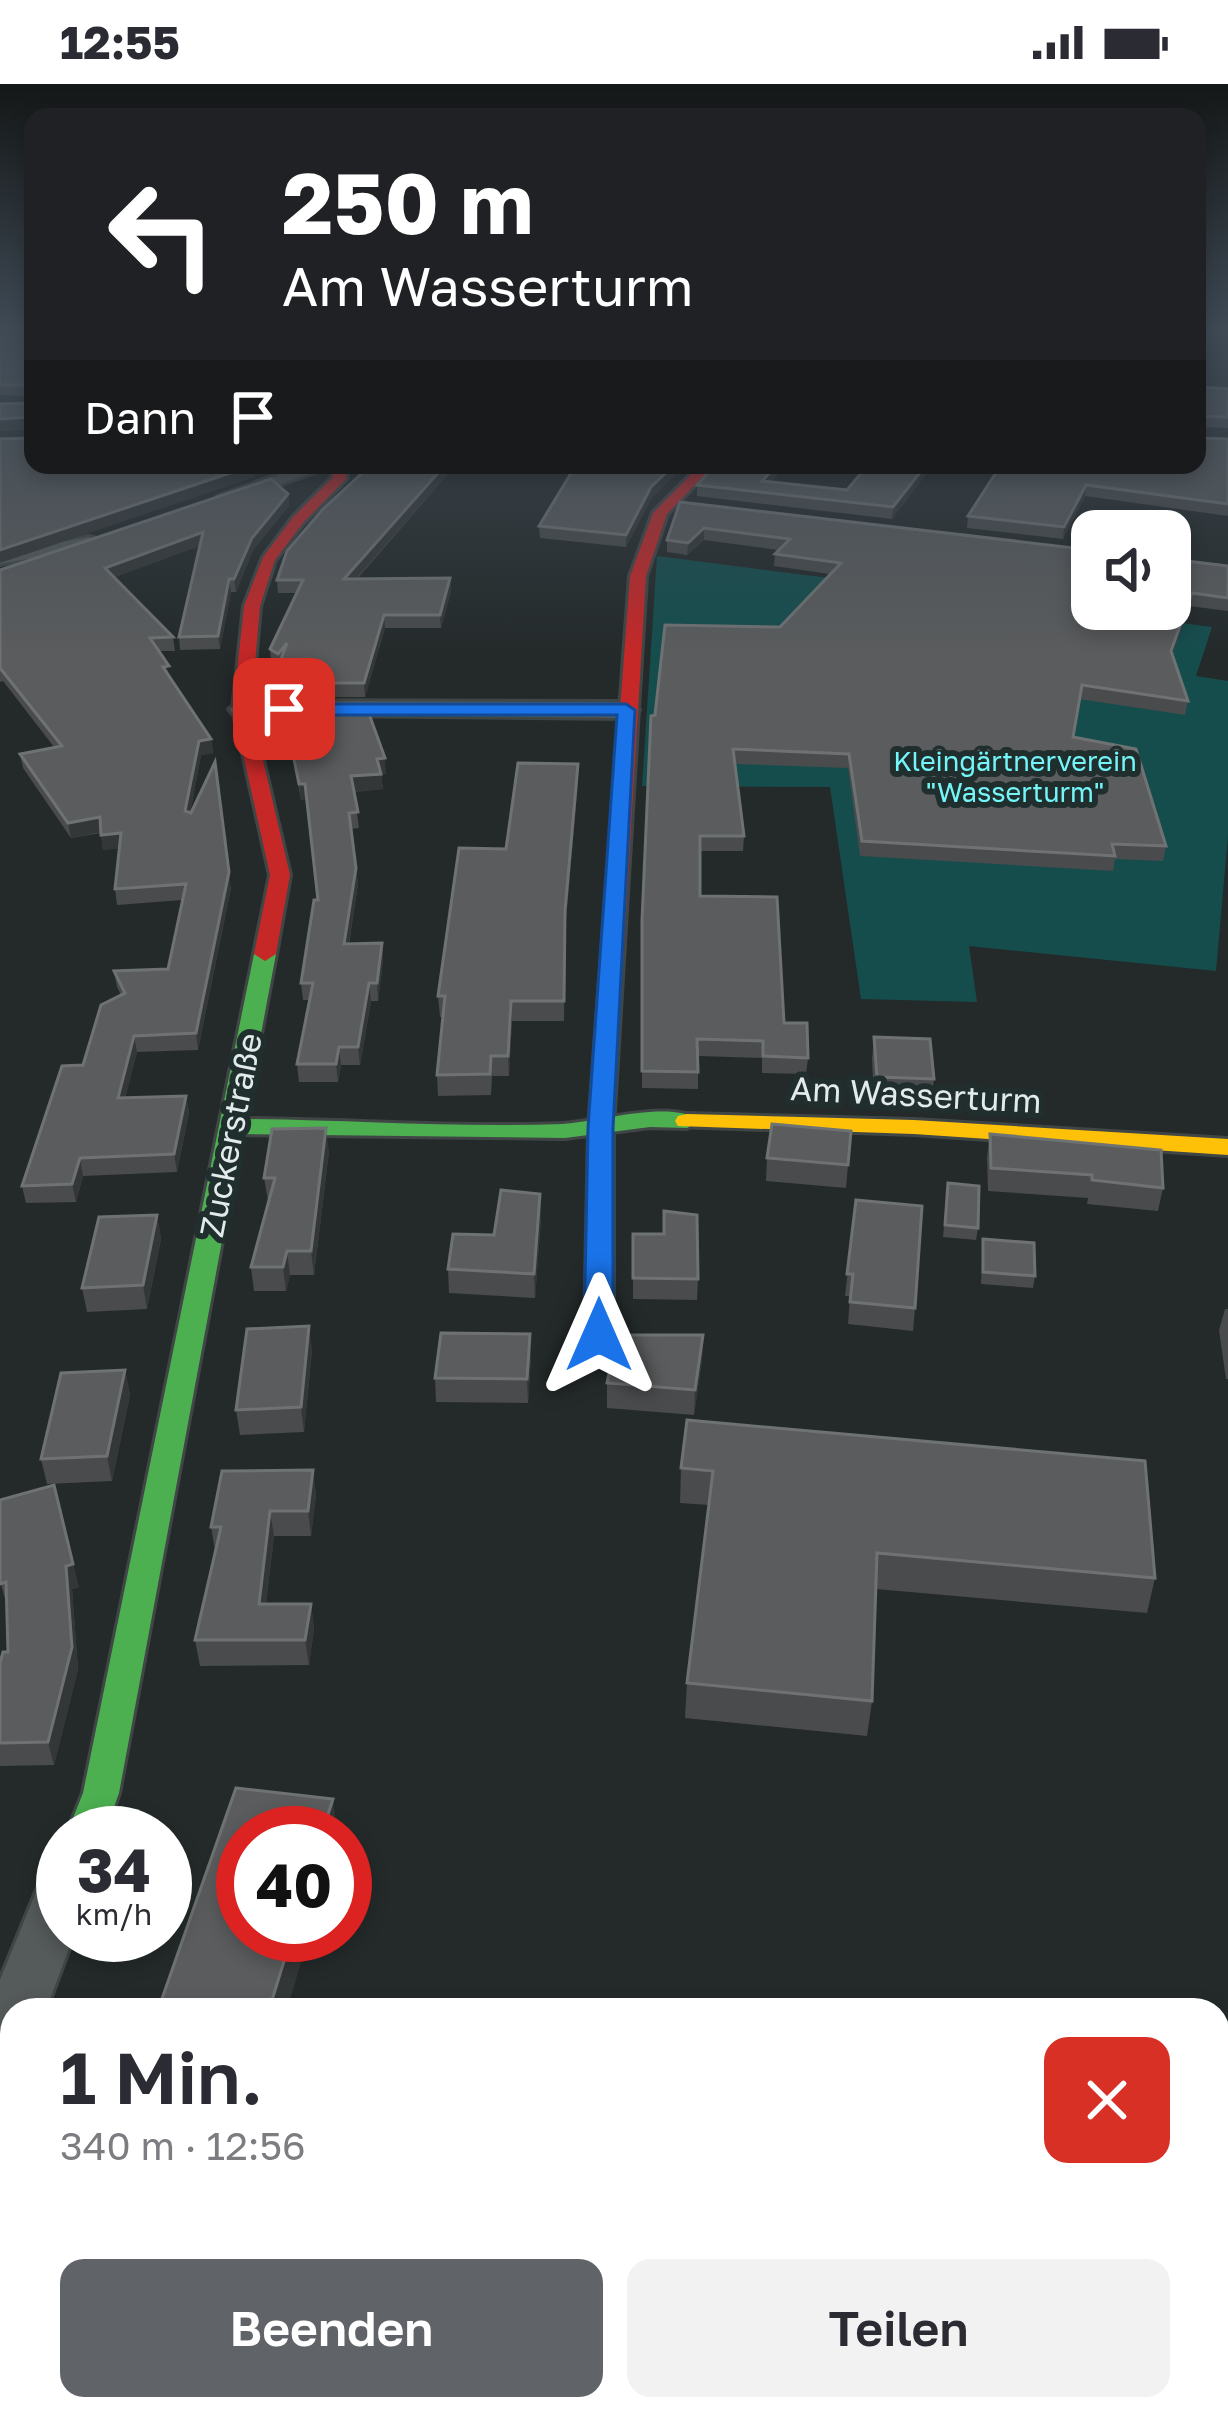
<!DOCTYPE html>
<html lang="de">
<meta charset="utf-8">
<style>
body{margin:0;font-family:"Golos Text",sans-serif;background:#f2f2f3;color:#2b2b33;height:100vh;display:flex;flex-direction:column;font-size:45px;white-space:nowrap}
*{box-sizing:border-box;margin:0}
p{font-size:39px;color:#7c7c81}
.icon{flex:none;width:66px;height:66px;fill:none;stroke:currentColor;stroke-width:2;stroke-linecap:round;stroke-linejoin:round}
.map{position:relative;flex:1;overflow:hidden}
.sheet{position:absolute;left:0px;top:1914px;width:1230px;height:423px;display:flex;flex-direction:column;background:#fff;border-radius:36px 36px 0 0;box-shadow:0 6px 18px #0003}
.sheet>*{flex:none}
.top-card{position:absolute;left:24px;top:24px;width:1182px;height:366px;border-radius:24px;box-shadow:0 6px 18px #0003;background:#202124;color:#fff;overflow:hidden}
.fabs{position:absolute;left:1071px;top:426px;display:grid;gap:24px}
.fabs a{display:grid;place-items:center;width:120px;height:120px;border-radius:24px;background:#fff;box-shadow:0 6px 18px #0003;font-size:60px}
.speed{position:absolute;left:36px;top:1722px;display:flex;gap:24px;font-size:60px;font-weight:700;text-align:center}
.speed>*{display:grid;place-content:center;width:156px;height:156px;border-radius:50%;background:#fff;box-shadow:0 6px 18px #0003;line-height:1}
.speed small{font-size:30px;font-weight:400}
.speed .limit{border:18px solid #d22;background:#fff;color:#111}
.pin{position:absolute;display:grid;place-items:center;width:102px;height:102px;color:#fff;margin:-51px;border-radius:24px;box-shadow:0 6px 18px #0006}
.me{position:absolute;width:132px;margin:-66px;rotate:0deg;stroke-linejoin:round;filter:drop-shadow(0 0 9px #0008)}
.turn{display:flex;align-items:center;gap:42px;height:252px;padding:0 60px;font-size:54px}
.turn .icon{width:156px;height:156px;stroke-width:2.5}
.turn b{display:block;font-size:84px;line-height:102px}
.then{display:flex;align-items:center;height:114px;padding:0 60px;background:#0003;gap:24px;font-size:45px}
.round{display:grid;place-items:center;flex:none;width:126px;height:126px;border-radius:24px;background:#f2f2f3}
.overview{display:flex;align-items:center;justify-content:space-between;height:204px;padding:0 60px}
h1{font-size:72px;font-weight:600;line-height:90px}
.button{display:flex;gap:24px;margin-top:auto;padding:24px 60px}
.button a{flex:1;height:138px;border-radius:24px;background:#606367;color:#fff;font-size:48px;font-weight:600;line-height:138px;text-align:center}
.button a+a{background:#f2f2f3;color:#2b2b33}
.status{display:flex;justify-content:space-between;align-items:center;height:84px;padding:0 60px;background:#fff;direction:ltr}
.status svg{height:33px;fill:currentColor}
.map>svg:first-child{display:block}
</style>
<div class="status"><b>12:55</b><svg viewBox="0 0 49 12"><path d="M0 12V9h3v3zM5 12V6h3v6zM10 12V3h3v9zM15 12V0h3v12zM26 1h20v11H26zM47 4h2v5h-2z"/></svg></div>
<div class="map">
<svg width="1228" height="2335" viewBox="0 0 1228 2335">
<rect width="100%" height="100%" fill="#242a2a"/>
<path fill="#154d4d" d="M657,472L1212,543L1196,592L1228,597V752L1216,887L969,862L977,918L861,915L830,703L642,702Z"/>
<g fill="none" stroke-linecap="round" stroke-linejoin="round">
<g stroke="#404646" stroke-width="6">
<g id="street">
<path d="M305,381H334L234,417L217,413Z"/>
<path d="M89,453L96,455V463L0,480V468Z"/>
<path d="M242,617L626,618L639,626L626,634L233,630L229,625Z"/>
<path d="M63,1784V1851H74L46,1926H12V1994L0,1999V1896L43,1791Z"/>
</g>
</g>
<g stroke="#404646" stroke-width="6">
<path id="fast" d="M265,863L276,870L245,1035C350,1036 458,1044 563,1040C596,1038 675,1015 699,1037L687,1044L650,1043L565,1054L242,1050L119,1709L105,1749H67L83,1709L254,870Z"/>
</g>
<g stroke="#404646" stroke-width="6">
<path id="slow" d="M687,1030L914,1036L1228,1055V1071L914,1050L678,1042L675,1037L678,1032Z"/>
</g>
<g stroke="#404646" stroke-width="6">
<g id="jam">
<path d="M330,381H344L347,394L303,439L275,476L260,522L251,625L290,791L276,870L265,877L254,870L270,791L233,625L244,522L263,473L293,433L333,393Z"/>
<path d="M700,381H714L667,430L646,492L613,1044V1251L599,1260L585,1251L589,1044L630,492L653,429Z"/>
</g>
</g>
<use href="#street" fill="#555a5a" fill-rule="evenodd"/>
<use href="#fast" fill="#4caf50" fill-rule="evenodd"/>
<use href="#slow" fill="#ffc107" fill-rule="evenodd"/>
<use href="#jam" fill="#c62828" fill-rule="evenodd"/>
</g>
<g fill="#494b4c">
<path d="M0,245H33V345L0,347V320L31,319L32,312L0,311Z"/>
<path d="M1228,305V344L1197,343V316Z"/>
<path d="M1228,355V432L1085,412L1063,455L967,444L968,432Z"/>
<path d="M371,381H456L357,495L450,494L451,507L441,544H385L365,613H274L272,599L278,583L271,578L270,565L297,509H278L277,496Z"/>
<path d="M933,381L892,435L697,412V401L772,398L847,406Z"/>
<path d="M288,410L289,422L253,466L236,508H231L220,565L180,566L179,553L199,462L115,493L173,553L175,567H159L171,595L211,655L213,669L201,671L190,729L231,804L198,966L137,968L125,1014L186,1012L189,1029L177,1088L83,1092L76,1118L26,1119L22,1102L121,911L117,903L114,887L168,885L182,816L117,821L115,805L119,764L103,766L101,749L71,754L23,684L20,670L54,663L3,597L0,598V486Z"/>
<path d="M651,415L626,463L540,454L539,442Z"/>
<path d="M680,418L1228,482V527L1189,522L1173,570L1188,617L1185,631L1079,615L1073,653L1166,762L1163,777L1115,775L1113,787L860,772L848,684L735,680L744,752L743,767H700V812L808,974L806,990L762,989V974L698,972V1005L642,1004V836L780,543L830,490L774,482L775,470L778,466L704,456L687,471L667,468V456Z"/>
<path d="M357,621L358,627L386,690H381L383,705L354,708L359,744L351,745L358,800L349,860L382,859L383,876L378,917H371L360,981H341L338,998H299L297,980L309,916H303L301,899L318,816L307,716H301L286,636Z"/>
<path d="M578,698L565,847L564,937H512L509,992H492L491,1011L438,1012L437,991L443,933H440L438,912L506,765Z"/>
<path d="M874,953L934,995L931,1018L874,1016L872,975Z"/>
<path d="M851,1047L846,1104L766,1097L767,1074Z"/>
<path d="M990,1050L1163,1104L1158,1127L1087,1120L1088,1114L988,1107L987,1073Z"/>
<path d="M329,1067L314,1191H290L286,1207H254L251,1183L268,1117L264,1094Z"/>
<path d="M948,1099L978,1144L976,1156L943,1153Z"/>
<path d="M856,1116L915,1224L913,1247L848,1240L850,1212H845Z"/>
<path d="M157,1131L161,1155L147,1225L87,1228L82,1204Z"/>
<path d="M541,1134L535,1214L449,1209L448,1185L494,1151Z"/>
<path d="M633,1150L698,1195L697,1216L633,1215Z"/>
<path d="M983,1155L1035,1192L1033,1204L981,1200Z"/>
<path d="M1225,1225H1228V1295H1226L1219,1246Z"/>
<path d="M703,1251L702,1276L694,1331L607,1324V1299Z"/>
<path d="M312,1266L304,1348L240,1351L236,1326Z"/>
<path d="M531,1274L528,1319L436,1318L435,1294Z"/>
<path d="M125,1286L130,1311L112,1397L47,1400L41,1375Z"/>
<path d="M687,1336L1155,1494L1147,1529L876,1505L872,1617L867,1652L685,1634L687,1599L709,1421L680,1419L681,1384Z"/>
<path d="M313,1386L316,1411L311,1452H274L266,1520H311L314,1545L309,1581L200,1582L195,1556L215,1466L211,1443Z"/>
<path d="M0,1497L79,1503L72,1505L78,1585L54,1681L0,1682V1579L8,1568L7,1522Z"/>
</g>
<g fill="#343737">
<path d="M31,333L33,344L0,347V335Z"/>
<path d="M244,381H258H254L255,393L0,479V466Z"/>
<path d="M445,381H456L345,507L344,495Z"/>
<path d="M674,381H685L651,415L626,463V451L651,403Z"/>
<path d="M777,381H787L762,408V397Z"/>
<path d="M926,381H933L892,435L893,423Z"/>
<path d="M1086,401L1085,412L1063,455L1064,443Z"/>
<path d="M288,410L289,422L253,466L236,508L234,495L252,454Z"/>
<path d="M704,444V456L687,471L688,459Z"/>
<path d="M203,448L204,460L107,496L105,484Z"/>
<path d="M450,494L451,507L441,544L440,531Z"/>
<path d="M229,495L231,508L220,565L218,552Z"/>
<path d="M1192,509L1189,522L1169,580L1171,567Z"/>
<path d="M384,531L385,544L365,613L364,599Z"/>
<path d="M211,655L213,669L201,671L188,742L185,727L199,657Z"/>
<path d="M385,674L386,690H381L383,705L353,708L351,692L377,675Z"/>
<path d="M215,678L231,804L198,966L196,949Z"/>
<path d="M578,680V698L565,847L564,937L565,827Z"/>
<path d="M299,700H305L307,716H301Z"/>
<path d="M100,733L102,748L71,754L68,739Z"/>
<path d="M121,749L123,764L103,766L101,751Z"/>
<path d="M356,784L358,800L346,877L344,860Z"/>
<path d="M382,859L383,876L378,917L377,899Z"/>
<path d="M369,899L371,917L360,981L358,963Z"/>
<path d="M511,917L512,937L509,992L508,972Z"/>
<path d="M134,952L137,968L121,1031L118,1014Z"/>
<path d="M339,963L341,981L338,998L336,980Z"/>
<path d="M186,1012L189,1029L177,1088L174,1070Z"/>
<path d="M326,1044L329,1067L314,1191L311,1167Z"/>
<path d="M80,1074L83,1092L76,1118L72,1100Z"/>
<path d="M540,1110L541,1134L535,1214L534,1190Z"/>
<path d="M157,1131L161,1155L147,1225L143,1201Z"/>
<path d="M287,1167L290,1191L286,1207L283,1183Z"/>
<path d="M309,1242L312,1266L304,1348L301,1323Z"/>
<path d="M530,1250L531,1274L528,1319L527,1295Z"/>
<path d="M703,1251L702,1276L694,1331L695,1306Z"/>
<path d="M125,1286L130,1311L112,1397L107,1372Z"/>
<path d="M313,1386L316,1411L311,1452L308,1427Z"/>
<path d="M54,1401L79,1503L72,1505L78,1585L54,1681L48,1658Z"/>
<path d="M270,1427L274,1452L263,1546L259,1520Z"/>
<path d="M311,1520L314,1545L309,1581L305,1556Z"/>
<path d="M333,1715L337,1749H322Z"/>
<path d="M292,1851H309L287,1926H269Z"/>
</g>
<g fill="#5a5c5d" stroke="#6f7273" stroke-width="3">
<rect x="0" y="245" width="33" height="56"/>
<path d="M1204,303L1228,305V333L1197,332V316Z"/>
<path d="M33,309V341L31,333L0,335V320L31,319Z"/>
<path d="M33,352V381H254L0,466V355L31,354Z"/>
<path d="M1197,354L1228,355V420L1086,401L1064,443L968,432L1001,381H1197Z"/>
<path d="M371,381H445L344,495L450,494L440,531H384L364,599H272L287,559L278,570L270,565L303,496H277L287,467L323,425Z"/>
<path d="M576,381H674L651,403L626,451L539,442Z"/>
<path d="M715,381H777L762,397L847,406L868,381H926L893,423L697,401Z"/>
<path d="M271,395L288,410L252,454L234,495H229L218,552L179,553L203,448L105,484L173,553L150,554L169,582L163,583L211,655L199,657L185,727L191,729L215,678L229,788L196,949L134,952L118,1014L186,1012L174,1070L80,1074L72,1100L22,1102L62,982L83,981L101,921L125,909L114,887L168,885L186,800L115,805L121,749L101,751L100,733L68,739L20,670L62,662L0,584V486Z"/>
<path d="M680,418L1092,466V525H1170V475L1228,482V514L1192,509L1171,567L1188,617L1082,601L1073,653L1136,665L1166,762L1112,760L1115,772L862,757L849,670L733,665L744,752H700V812L777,813L784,939H807L808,974L763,972V957L697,955L698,988L642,987V836L651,632L655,631L665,541L780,543L841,479L775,470L790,455L704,444L688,459L667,456Z"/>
<path d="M292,620L357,621L355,627H368L385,674L377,675L381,690L351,692L358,728L349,729L356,784L344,860L382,859L377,899H369L358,963H339L336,980H297L313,899H301L314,816H318L305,700H299L286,636Z"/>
<path d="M518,679L578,680L565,827L564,917H511L508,972H491L490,990L437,991L445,912H438L459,764L506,765Z"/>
<path d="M874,953L930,955L934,995L877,993Z"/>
<path d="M772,1040L851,1047L848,1081L767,1074Z"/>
<path d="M326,1044L311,1167H287L283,1183H251L275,1094H264L272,1045Z"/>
<path d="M990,1050L1161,1066L1163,1104L1092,1096V1091L991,1084Z"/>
<path d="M948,1099L979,1102L978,1144L945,1141Z"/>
<path d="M501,1106L540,1110L534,1190L448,1185L453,1150L494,1151Z"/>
<path d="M856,1116L922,1122L915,1224L850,1218L853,1190H847Z"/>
<path d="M664,1127L697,1131L698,1195L633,1194V1150H664Z"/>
<path d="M157,1131L143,1201L82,1204L99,1133Z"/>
<path d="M983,1155L1034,1159L1035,1192L983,1188Z"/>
<path d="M309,1242L301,1323L236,1326L247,1245Z"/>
<path d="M441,1249L530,1250L527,1295L435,1294Z"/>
<path d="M617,1251H703L695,1306L607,1299Z"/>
<path d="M125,1286L107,1372L41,1375L61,1289Z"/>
<path d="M687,1336L1145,1377L1155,1494L877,1469L872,1617L687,1599L713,1387L681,1384Z"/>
<path d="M313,1386L308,1427H270L259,1520H311L305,1556H195L221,1443H211L222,1387Z"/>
<path d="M54,1401L73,1480L66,1482L72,1563L48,1658L0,1659V1579L3,1568H8L6,1498L0,1500V1416Z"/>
<path d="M236,1704L333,1715L322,1749H243V1851H292L269,1926H158Z"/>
<path d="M47,2325H1112L1113,2335H43Z"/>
</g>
<linearGradient id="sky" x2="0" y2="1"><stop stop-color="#141717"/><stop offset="0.43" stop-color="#3f4a55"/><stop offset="1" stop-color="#3f4a55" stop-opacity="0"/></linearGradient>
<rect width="1228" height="572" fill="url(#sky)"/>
<path fill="#1a73e8" stroke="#114b97" stroke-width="3" d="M626,620L635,626L613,1044V1251L599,1260L584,1251L588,1044L617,631H284L276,625L284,620Z"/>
<g text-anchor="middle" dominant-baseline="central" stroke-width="12" stroke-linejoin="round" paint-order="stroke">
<g font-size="27" fill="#74f5f7" stroke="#202e2e">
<text x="1015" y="677">Kleingärtnerverein<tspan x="1015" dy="31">"Wasserturm"</tspan></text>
</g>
<g font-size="33" fill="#e2eaea" stroke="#202e2e">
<text transform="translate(916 1010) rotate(3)">Am Wasserturm</text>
<text transform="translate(230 1051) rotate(-79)">Zuckerstraße</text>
</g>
</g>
</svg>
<div class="fabs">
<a><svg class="icon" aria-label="sound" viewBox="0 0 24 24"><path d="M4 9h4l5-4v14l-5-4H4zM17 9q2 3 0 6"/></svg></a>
</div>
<div class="speed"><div>34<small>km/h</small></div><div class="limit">40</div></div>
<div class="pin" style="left:284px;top:625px;background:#d93025"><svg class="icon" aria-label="arrive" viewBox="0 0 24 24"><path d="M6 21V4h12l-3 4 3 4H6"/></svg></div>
<svg class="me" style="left:599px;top:1251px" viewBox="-20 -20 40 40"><path d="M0-17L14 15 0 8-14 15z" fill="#1a73e8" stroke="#fff" stroke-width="4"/></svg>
<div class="top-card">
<div class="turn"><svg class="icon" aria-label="left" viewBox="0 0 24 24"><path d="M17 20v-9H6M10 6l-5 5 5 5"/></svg><div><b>250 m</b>Am Wasserturm</div></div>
<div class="then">Dann<svg class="icon" aria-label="arrive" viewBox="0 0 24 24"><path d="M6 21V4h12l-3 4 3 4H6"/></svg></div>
</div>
<section class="sheet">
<div class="overview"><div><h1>1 Min.</h1><p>340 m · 12:56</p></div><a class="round" style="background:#d93025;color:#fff"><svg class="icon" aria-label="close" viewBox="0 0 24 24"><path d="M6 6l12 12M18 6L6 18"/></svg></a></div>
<div class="button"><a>Beenden</a><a>Teilen</a></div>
</section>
</div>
